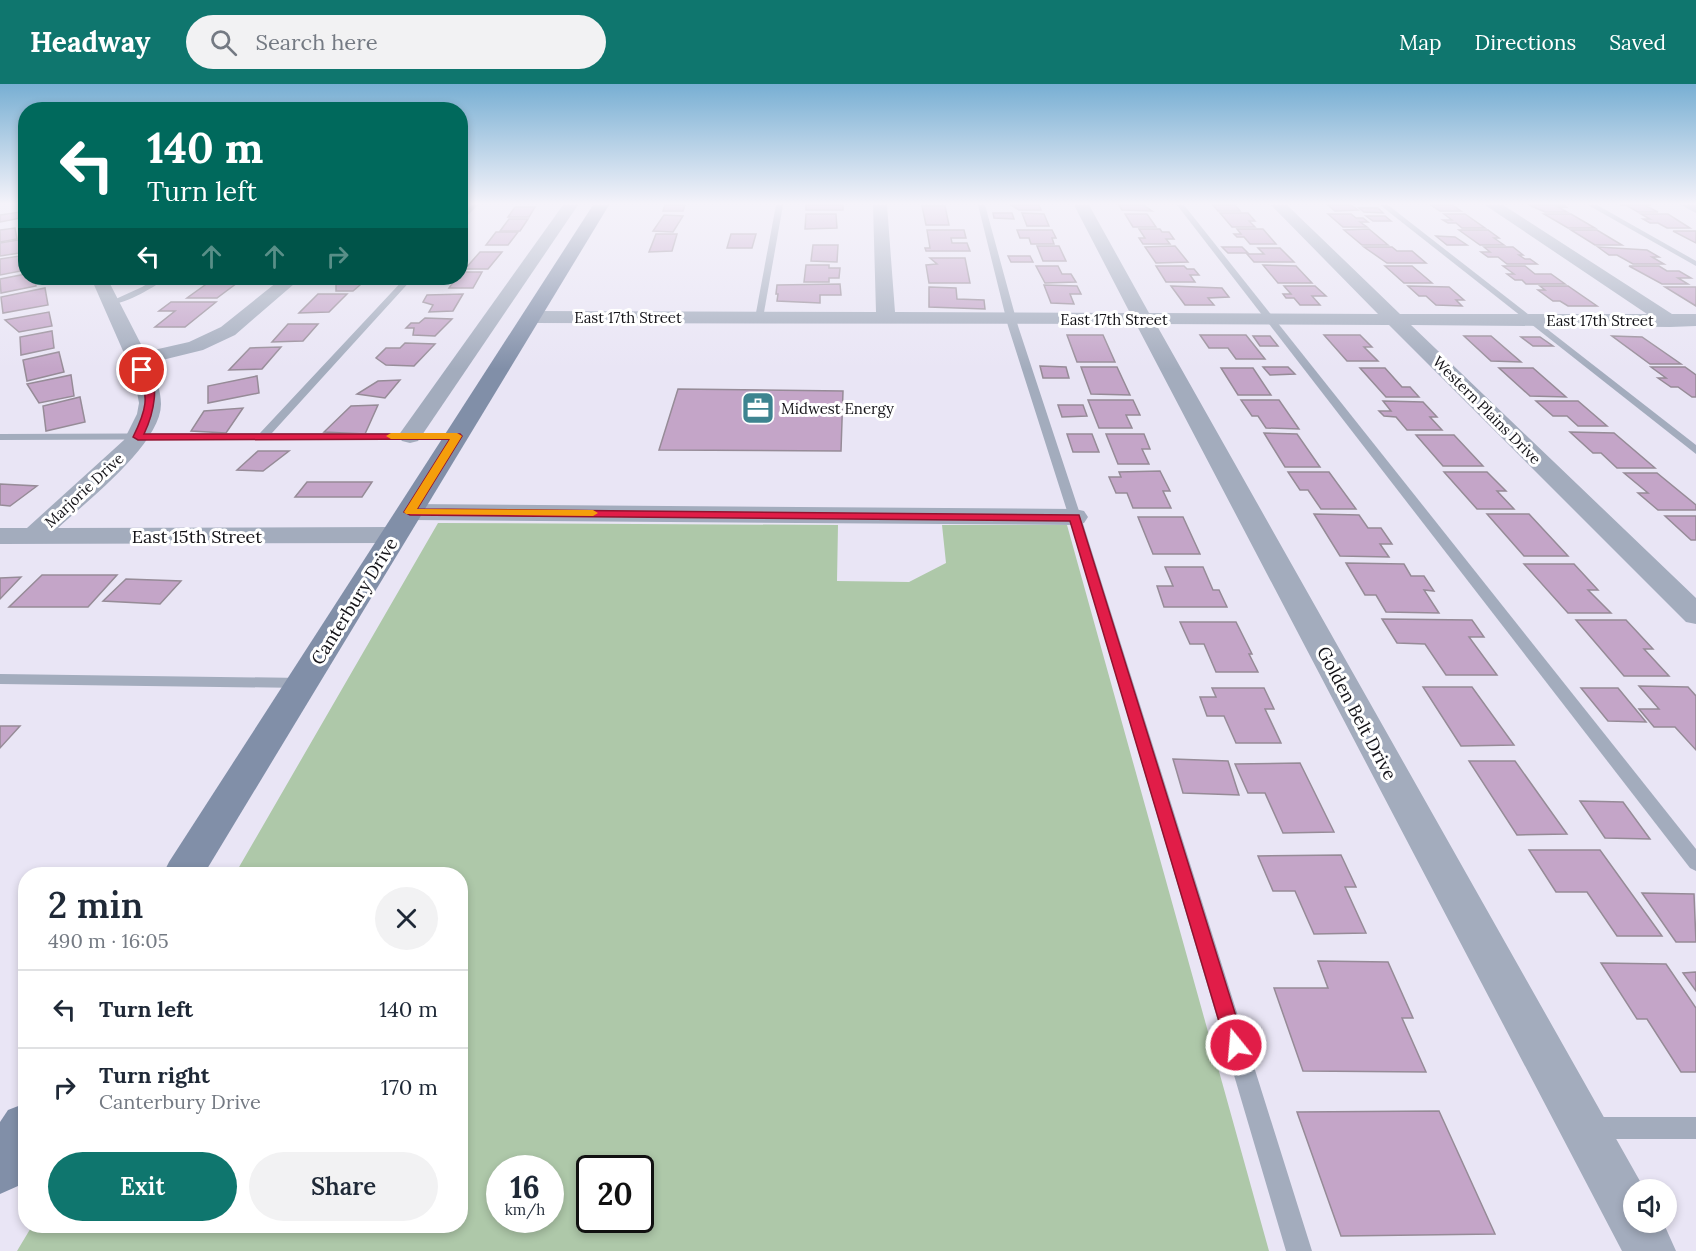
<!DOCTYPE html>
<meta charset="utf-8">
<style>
body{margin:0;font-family:Lora,serif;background:#f2f2f3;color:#1f2937;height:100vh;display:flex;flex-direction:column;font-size:22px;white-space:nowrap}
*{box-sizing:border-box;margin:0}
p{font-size:20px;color:#747a83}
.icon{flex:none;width:33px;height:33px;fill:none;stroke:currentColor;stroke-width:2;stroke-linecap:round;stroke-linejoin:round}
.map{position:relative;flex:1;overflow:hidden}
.details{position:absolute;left:18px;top:783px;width:450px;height:366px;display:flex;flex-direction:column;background:#fff;border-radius:24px;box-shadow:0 3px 9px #0003}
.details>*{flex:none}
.hud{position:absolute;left:18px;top:18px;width:450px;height:183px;border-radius:24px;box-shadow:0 3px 9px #0003;background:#00695c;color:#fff;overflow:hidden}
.controls{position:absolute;left:1623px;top:1095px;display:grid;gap:12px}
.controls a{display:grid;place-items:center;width:54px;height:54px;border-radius:50%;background:#fff;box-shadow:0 3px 9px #0003;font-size:30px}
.speed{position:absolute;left:486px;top:1071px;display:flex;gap:12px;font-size:30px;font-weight:700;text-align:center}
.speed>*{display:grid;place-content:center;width:78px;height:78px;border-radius:50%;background:#fff;box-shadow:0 3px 9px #0003;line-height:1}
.speed small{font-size:15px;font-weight:400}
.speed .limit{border:3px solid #111;border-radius:9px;background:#fff;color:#111}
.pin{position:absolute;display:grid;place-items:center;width:51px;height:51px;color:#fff;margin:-26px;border:3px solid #fff;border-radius:50%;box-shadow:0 2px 6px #0007}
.me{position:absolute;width:66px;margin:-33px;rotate:343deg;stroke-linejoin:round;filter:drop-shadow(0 0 4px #0008)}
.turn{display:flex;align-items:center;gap:21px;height:126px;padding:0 30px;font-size:27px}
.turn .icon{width:78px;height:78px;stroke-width:2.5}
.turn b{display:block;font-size:42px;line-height:51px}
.lanes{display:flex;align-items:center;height:57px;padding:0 30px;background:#0003;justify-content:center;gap:30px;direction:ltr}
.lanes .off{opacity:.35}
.round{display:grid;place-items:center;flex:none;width:63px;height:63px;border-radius:32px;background:#f2f2f3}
.headline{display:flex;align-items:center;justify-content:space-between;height:102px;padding:0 30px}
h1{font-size:36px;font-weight:600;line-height:45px}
.button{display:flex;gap:12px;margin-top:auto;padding:12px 30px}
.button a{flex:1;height:69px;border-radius:36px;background:#0f766e;color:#fff;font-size:24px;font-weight:600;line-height:69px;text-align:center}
.button a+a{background:#f2f2f3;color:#1f2937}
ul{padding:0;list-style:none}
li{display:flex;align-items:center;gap:18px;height:78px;padding:0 30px;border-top:2px solid #e0e1e3}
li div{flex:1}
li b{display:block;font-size:22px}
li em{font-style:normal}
header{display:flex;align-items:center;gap:36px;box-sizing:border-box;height:84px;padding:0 30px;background:#0f766e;color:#fff}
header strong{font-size:28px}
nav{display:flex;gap:33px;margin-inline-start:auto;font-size:21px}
.search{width:420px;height:54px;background:#f2f2f3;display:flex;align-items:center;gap:15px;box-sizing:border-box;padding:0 21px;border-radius:33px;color:#747a83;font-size:22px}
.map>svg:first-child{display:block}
</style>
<header>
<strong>Headway</strong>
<div class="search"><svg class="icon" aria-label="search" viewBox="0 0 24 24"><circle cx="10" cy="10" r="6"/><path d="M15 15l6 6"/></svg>Search here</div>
<nav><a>Map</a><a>Directions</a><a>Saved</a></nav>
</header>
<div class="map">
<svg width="1696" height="1167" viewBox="0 0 1696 1167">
<rect width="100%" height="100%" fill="#e9e5f5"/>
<path fill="#aec8a9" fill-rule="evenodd" d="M438,439L838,441L837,497L909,498L946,479L942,441H1067L1269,1167H17L32,1142H460V790H235ZM500,1084H550V1136H500ZM590,1084H640V1136H590Z"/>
<g fill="#c4a5c8" stroke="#968b97" stroke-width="1.5">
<path d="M685,121L683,127H663L665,121Z"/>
<rect x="806" y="121" width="37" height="5"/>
<path d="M1011,121H1039L1041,126H1019Z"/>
<path d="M1119,121H1143L1152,127L1122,126Z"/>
<path d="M1213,121H1235L1240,127H1218Z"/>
<path d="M1328,121H1351L1358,126L1335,127Z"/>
<path d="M1431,121H1452L1461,127H1440Z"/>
<path d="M1529,121H1563L1566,123H1558L1567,128H1545Z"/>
<path d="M1620,121H1651L1646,122L1658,128H1638L1626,121Z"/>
<path d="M922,122H945L949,141H926Z"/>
<path d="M515,123H535L529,133H508Z"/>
<path d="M1359,124H1378L1383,129L1364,128Z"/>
<path d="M20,128L21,134L0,138V131Z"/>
<path d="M993,129H1012L1014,135L994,134Z"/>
<path d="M1022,129L1044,130L1049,142H1027Z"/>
<path d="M1220,129H1248L1255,137H1249L1255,143H1232Z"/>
<path d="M806,130H836L837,144L805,145Z"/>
<path d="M1125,130H1147L1156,143H1133Z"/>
<path d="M1328,130H1351L1356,134H1363L1368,138H1360L1367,143H1343Z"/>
<path d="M1444,130H1465L1485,144H1462L1456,139H1448L1443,136H1452Z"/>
<path d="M1544,130H1571L1595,144H1568Z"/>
<path d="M1641,130H1668L1690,144H1667L1658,139H1650L1643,135H1650Z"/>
<path d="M664,131L683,132L673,148L653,147Z"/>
<path d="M1366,132H1385L1391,137H1373Z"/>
<path d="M509,135H528L520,147H500Z"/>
<path d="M15,144L17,155L0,158V146Z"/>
<path d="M1139,145H1160L1162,148H1169L1174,155H1166L1170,160H1143L1139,154H1145Z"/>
<path d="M1237,145H1263L1276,160H1250L1244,153H1237L1234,150H1241Z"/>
<path d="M1369,145L1388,161H1362L1344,146Z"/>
<path d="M927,146H964L966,154H951L952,159H967L970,167H926L925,164H930Z"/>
<path d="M1017,146H1052L1056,154H1052L1054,160H1031L1029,154H1020Z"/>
<path d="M1459,146H1488L1499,154H1494L1504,161H1480Z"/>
<path d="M1571,146H1597L1622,161H1595Z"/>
<path d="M1673,147H1696V159Z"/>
<path d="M496,148H518L508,161H486Z"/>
<path d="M656,150H677L672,167L649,168Z"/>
<path d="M731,150H756L752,164H727Z"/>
<path d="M1436,152L1455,153L1467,161H1447Z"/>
<path d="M24,155L26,168L0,172V159Z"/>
<path d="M813,161H838L837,178L811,177Z"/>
<path d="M1037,162H1059L1066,177H1043Z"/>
<path d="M1175,162L1188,178L1156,179L1145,163Z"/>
<path d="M1222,163H1242L1248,169H1228Z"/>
<path d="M1364,163H1392L1397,167H1412L1426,179H1387Z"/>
<path d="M1484,163H1513L1523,171H1519L1525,175H1530L1537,180H1507L1498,173H1488L1481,168H1490Z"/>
<path d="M1598,163L1647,166L1659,173H1652L1664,180H1633L1617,171H1609Z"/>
<path d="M1258,164H1280L1294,178H1254L1247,170H1264Z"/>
<path d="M480,168H502L488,185H465Z"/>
<path d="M26,171V186L0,191V175Z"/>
<path d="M1008,172H1030L1033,178H1011Z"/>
<path d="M930,174H965L970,199H929L926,181L937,180Z"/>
<path d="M806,181H829V184H840L839,194H829V198H804Z"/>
<path d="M1263,181L1296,182L1312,199H1278Z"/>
<path d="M1036,182H1058L1062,190H1071L1076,198L1045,199Z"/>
<path d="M1156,182H1184L1187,185H1194L1199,191H1190L1195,198H1166Z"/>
<path d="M1385,182H1412L1432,199H1404Z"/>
<path d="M1503,182H1525L1535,190H1551L1565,200H1526L1522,196H1515L1507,190H1514Z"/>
<path d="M1629,182H1659L1667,187H1679L1691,194H1678L1688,200H1662Z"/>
<path d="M460,188H482L473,204H449L456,194H460Z"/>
<path d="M26,190V194H34L36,202L1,209L0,195Z"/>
<path d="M336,194L367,195L353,207H336Z"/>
<path d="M212,196H241L217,214H187Z"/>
<path d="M840,200L841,211H820V219L777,217L778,210H776L777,201Z"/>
<path d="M1044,201L1077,202L1081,210H1070L1074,220L1051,219Z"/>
<path d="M1171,202L1222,204L1229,213L1208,214L1214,221H1185Z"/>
<path d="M1284,202H1315L1326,212H1312L1320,221H1300L1294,214H1286L1283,210H1291Z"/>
<path d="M1408,202L1449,203L1464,216H1456L1462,222L1436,221L1426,212H1419Z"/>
<path d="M1540,202H1568L1597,222H1568L1560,217H1553L1538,206H1545Z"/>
<path d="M929,203L956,204L957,215L984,216L985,225L929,223Z"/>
<path d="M1665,203H1696V222Z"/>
<path d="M45,204L48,221L3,229L1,213Z"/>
<path d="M318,210H347L329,228L299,229Z"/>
<path d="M463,210L453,227L429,228L433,221L423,218L427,211Z"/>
<path d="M171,218H216L185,243H155L175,227H159Z"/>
<path d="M49,228L52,242L19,248L5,236Z"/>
<path d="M425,234L452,235L435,252L413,251L414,244H406L411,239H419Z"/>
<path d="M288,240H318L303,257L272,258Z"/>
<path d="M52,247L54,264L21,271L20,253Z"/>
<path d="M1067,251H1103L1115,278H1077Z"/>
<path d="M1200,251H1246L1265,275H1236L1228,264H1209Z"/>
<path d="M1324,251H1360L1372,263H1364L1378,277H1347Z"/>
<path d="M1253,252H1270L1278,262H1260Z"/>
<path d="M1464,252H1491L1521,278L1491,277Z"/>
<path d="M1612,252L1642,253L1681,280H1650Z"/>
<path d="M1521,253H1540L1553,262H1533Z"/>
<path d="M405,259L435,260L414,282L386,281L376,274L386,264H400Z"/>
<path d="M281,263L262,285L229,286L250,264Z"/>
<path d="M59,268L64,288L27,297L23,276Z"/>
<path d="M1040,282L1066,283L1069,294H1043Z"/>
<path d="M1081,283H1117L1130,311L1091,310Z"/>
<path d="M1263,283H1288L1295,290L1270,291Z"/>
<path d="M1651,283H1685L1696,291V313H1692L1678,303H1671L1658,294H1666Z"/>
<path d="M1221,284H1253L1271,311H1238Z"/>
<path d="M1360,284H1385L1402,303H1410L1419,313H1386Z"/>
<path d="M1499,284H1533L1566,313L1530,312Z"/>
<path d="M71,291L74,312L39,319L27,300Z"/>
<path d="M257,292L259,309L208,319V302Z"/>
<path d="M400,296L385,314L357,310L378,297Z"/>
<path d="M678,305L843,307L841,367L659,366Z"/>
<path d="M80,313L85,338L46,347L43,322Z"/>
<path d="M1088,316H1133L1140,331H1126L1132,344H1099Z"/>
<path d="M1241,316H1279L1299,345L1266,344L1258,332H1252Z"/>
<path d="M1383,317L1423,318L1437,333H1430L1442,346H1407L1396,333L1384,332L1379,327H1391Z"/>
<path d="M1536,317H1578L1607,342H1578L1567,332H1553Z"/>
<path d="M378,321L365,350L324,348L351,322Z"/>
<path d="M1058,321H1083L1087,332L1062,333Z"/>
<path d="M243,324L226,349L191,347L204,327Z"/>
<path d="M1570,348L1614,349L1655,384H1617L1601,369H1593Z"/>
<path d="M1264,349L1297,350L1320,383H1285Z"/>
<path d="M1067,350H1092L1099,368H1073Z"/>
<path d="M1106,350H1144L1150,365H1142L1149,380H1118Z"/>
<path d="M1416,351H1454L1483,382H1443Z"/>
<path d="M258,367H289L263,387L237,386Z"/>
<path d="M1160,387L1170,407H1163L1171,424H1133L1127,409H1116L1109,393H1121L1119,388Z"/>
<path d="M1288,388H1329L1356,425H1321L1308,406H1300Z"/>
<path d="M1444,388H1487L1506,407H1497L1514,425H1477Z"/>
<path d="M1624,389H1657L1696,421V426H1658L1638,409H1648Z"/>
<path d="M307,398H372L362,413H295Z"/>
<path d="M0,400L37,402L10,422L0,421Z"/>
<path d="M1314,430L1359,431L1368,444H1381L1392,460H1380L1389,473L1340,472Z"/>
<path d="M1487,430H1529L1568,472H1524Z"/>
<path d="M1665,432H1696V456H1691Z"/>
<path d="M1138,433H1183L1200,470H1153Z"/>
<path d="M1346,479L1404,480L1411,492H1424L1434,507L1424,506L1439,529L1386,528L1376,511H1365Z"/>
<path d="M1524,480H1574L1598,506H1588L1611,529H1568Z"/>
<path d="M1165,483H1203L1213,506H1219L1227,523H1164L1157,502H1173Z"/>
<path d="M42,491H117L88,523H9Z"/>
<path d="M21,493L0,515V494Z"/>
<path d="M126,495L181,497L160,520L103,517Z"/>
<path d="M1382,535L1472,536L1484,553H1469L1497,591H1446L1425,560L1397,559Z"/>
<path d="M1576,536H1626L1653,565H1644L1669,592H1624Z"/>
<path d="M1180,538H1236L1252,570H1249L1258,588H1216L1204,560H1190Z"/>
<path d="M1639,602L1688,603L1696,612V666L1675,643H1654L1639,625H1659Z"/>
<path d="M1423,603H1472L1514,661L1461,662Z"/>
<path d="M1212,604H1264L1274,625H1265L1281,659H1236L1224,632H1207L1200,613H1216Z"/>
<path d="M1581,604H1618L1646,638L1608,637Z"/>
<path d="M0,642H20L0,664Z"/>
<path d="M1173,675L1228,677L1239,711L1183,709Z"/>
<path d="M1469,677H1515L1567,750L1517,751Z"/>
<path d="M1300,679L1334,748L1283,749L1265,709H1248L1235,680Z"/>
<path d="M1580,717L1623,718L1650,755L1605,754Z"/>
<path d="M1529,766H1600L1662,852H1617L1587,808H1556Z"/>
<path d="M1341,771L1356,803H1345L1366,849L1314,850L1295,807H1273L1258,772Z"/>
<path d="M1642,809L1694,810L1696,858H1676Z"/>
<path d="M1318,877L1388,878L1413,934H1402L1426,988L1303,987L1274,904H1328Z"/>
<path d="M1601,879L1666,880L1696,924V988H1681L1647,935H1637Z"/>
<path d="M1696,888V907L1683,889Z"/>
<path d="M1439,1027L1495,1150L1341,1152L1297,1028Z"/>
</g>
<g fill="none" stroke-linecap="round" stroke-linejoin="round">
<g fill="#a3acbd" fill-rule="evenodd">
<path d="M471,121H478L460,139V132Z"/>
<path d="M776,121H783L763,234L759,237L755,234Z"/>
<path d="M978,121H985L1018,242L1081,433L1312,1167H1286L1069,433L1008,242Z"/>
<path d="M1177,121H1184L1696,765V787L1690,784Z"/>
<path d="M1380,121H1388L1696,361V370Z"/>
<path d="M1588,121H1597L1696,177V182Z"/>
<path d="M157,194H166C157,202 117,225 107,219L142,203Z"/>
<path d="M405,194H413L272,349H457L463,352L461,354L0,356V350L260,349Z"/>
<path d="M0,590L303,594L308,595L311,599L308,603L303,604L0,600Z"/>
<path d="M1592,1033H1696V1055H1592L1584,1052L1581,1044L1584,1036Z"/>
</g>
<g fill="#a3acbd" fill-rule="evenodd">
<path d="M563,121H578L418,357L410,359L402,357L398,352Z"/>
<path d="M873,121H887L895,228L1130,229L1074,121H1089L1149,229L1378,230L1271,121H1287L1400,230H1647L1485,121H1503L1672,230H1696V242L1670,243L1411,241L1696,514V540L1686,538L1389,241L1156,240L1645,1106H1634V1138H1663L1676,1167H1622L1136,240L531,239L524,237L522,233L524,229L531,227L876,228Z"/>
<path d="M1681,121H1696V129Z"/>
<path d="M91,194H107L145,268L189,258L221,243L282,194H301L235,251L203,266L150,279C155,292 161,306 161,320C161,360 87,417 58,444L395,443L404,445L408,451L404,457L395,459L0,460V444H27L124,356L137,330L139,319L134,292Z"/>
<path d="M409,420L1075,425L1084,427L1088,433L1084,439L1075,441L409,436L400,433L396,428L400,423Z"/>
</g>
<g fill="#818fa8" fill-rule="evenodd">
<path d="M593,121H609L204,790H163L169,778Z"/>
<path d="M26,1019V1091L18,1102L0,1110V1038L8,1026Z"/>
</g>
</g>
<linearGradient id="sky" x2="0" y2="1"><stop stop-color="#78afd3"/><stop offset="0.42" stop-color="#f5f3fa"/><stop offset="1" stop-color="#f5f3fa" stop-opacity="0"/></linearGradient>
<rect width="1696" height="285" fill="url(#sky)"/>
<path fill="#e11d48" stroke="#92132f" stroke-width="1.5" d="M142,283C164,295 152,333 144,350H460L462,352L417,425L1079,431L1245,961L1242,968L1236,970L1229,968L1226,961L1070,437L410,431L404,428L450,355L138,356L133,353C146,327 150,313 138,286Z"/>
<path fill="#f59e0b" d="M457,349L462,352L417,425L593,426L598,429L593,432L406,430L404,428L450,355H391L386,352L391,349Z"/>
<defs>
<g id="office-square" transform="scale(1.725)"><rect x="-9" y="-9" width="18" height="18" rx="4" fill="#3e8490" stroke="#fff"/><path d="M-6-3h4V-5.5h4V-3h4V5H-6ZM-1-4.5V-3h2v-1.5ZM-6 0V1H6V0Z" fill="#fff"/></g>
</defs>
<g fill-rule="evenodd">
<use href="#office-square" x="758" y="324"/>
</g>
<g text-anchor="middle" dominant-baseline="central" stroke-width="6" stroke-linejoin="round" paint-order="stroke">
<g font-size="15" fill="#131217" stroke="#fff">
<text x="628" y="233">East 17th Street</text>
<text x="1114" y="235">East 17th Street</text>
<text x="1600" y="236">East 17th Street</text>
<text transform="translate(1487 326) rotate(45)">Western Plains Drive</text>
<text transform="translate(84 406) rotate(-43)">Marjorie Drive</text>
</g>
<g font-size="15" fill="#131217" stroke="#fff" text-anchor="start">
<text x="781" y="324">Midwest Energy</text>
</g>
<g font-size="18" fill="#131217" stroke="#fff">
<text x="197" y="452">East 15th Street</text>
<text transform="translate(354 517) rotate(-58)">Canterbury Drive</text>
<text transform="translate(1357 629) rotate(62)">Golden Belt Drive</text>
</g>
</g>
</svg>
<div class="controls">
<a><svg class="icon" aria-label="sound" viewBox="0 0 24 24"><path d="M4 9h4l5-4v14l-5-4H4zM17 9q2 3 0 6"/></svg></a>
</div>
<div class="speed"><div>16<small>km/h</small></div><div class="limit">20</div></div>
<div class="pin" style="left:142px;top:286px;background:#d93025"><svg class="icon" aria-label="arrive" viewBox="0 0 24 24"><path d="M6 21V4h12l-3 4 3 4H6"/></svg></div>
<svg class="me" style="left:1236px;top:961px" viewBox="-20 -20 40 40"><circle r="17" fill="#e11d48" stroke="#fff" stroke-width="3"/><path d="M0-11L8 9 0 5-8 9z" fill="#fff"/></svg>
<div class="hud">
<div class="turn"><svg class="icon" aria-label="left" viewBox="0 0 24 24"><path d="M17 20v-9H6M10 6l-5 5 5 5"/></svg><div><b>140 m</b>Turn left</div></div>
<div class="lanes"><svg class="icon" aria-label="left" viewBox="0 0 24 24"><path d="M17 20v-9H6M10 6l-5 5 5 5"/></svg><svg class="icon off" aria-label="ahead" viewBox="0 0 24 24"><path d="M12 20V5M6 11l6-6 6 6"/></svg><svg class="icon off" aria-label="ahead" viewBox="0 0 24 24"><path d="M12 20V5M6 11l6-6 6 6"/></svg><svg class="icon off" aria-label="right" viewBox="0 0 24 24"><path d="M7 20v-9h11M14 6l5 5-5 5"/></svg></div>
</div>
<section class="details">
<div class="headline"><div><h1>2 min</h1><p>490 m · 16:05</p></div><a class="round"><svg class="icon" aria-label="close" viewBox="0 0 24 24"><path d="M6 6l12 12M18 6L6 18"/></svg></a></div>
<ul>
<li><svg class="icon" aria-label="left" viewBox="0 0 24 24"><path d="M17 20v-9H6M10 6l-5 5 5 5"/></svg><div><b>Turn left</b></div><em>140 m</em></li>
<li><svg class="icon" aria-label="right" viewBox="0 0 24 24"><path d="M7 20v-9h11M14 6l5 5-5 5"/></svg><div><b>Turn right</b><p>Canterbury Drive</p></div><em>170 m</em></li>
</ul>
<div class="button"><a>Exit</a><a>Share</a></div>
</section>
</div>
